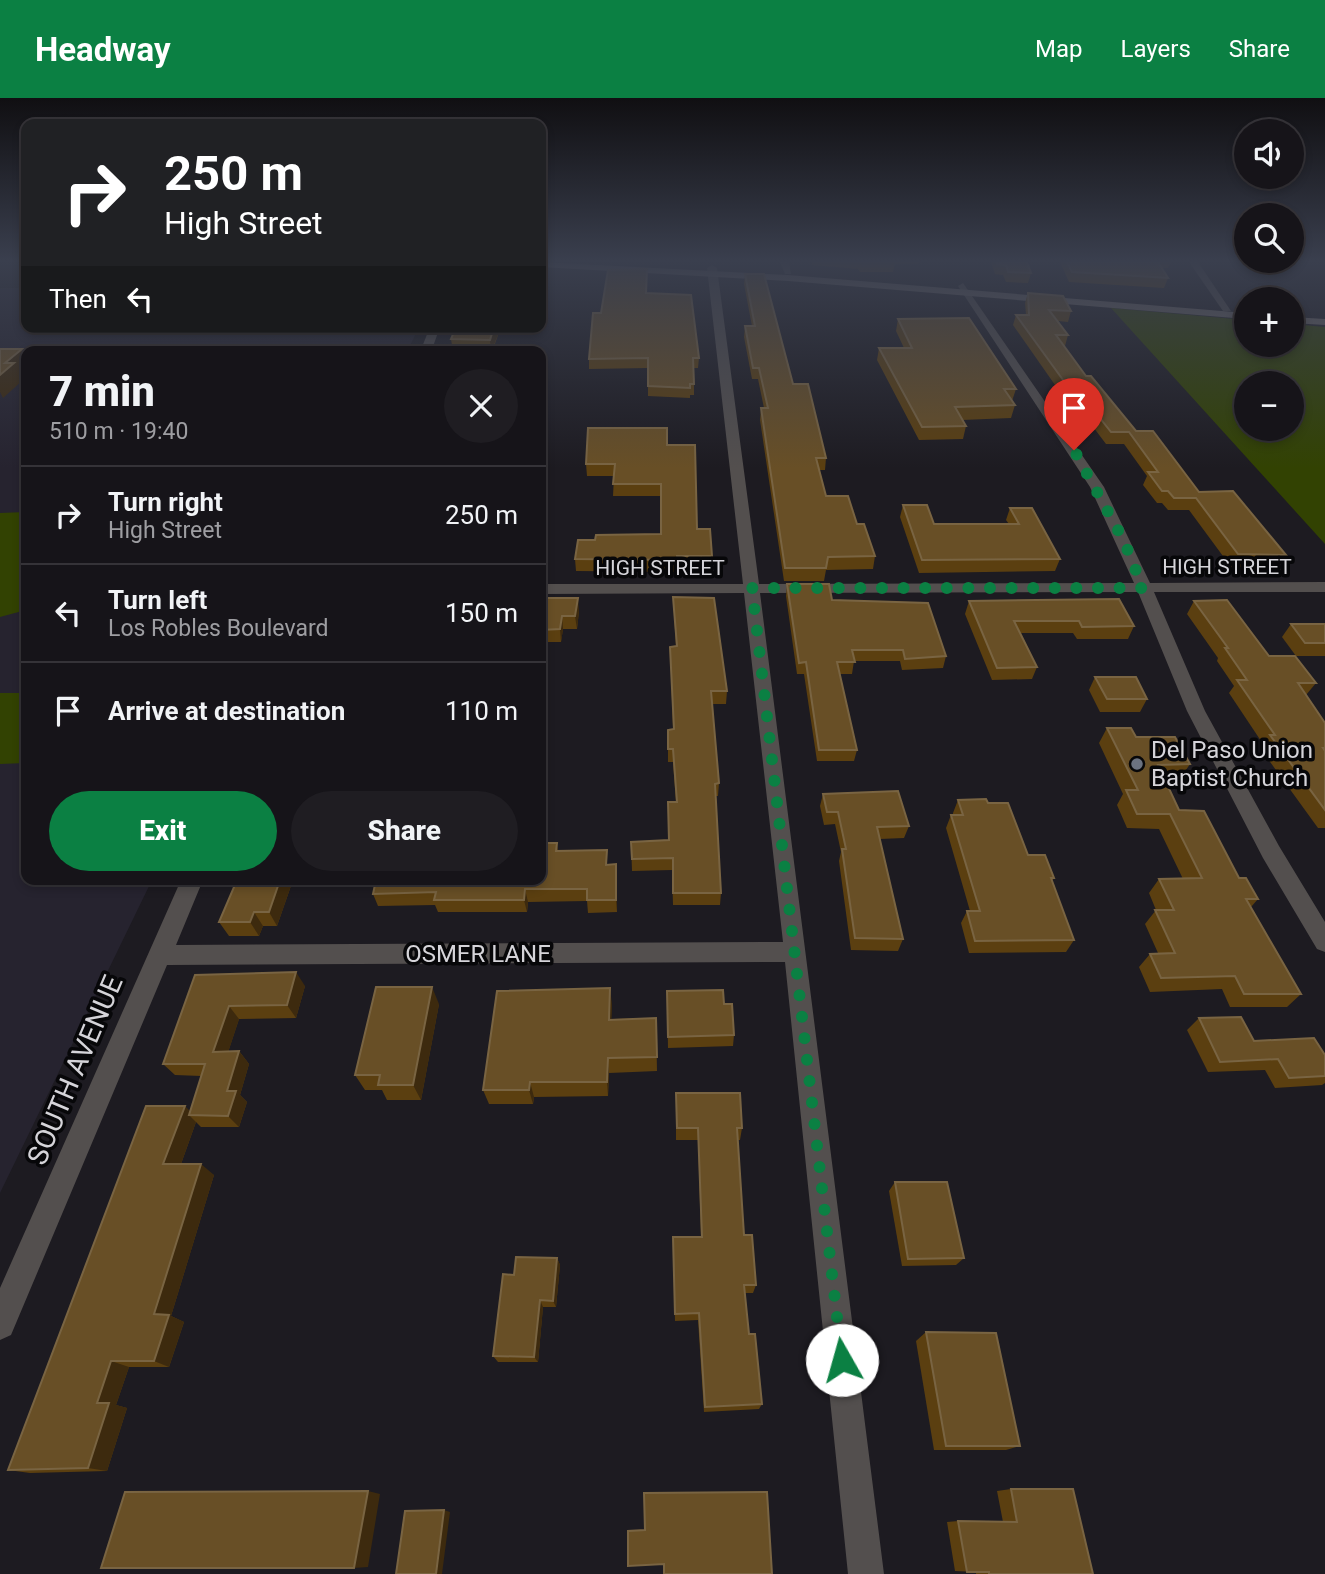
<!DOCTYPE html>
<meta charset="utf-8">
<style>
body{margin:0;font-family:Roboto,sans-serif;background:#1f1d22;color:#f1f3f6;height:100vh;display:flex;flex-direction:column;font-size:26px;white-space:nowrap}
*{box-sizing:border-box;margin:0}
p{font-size:23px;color:#9e9ea2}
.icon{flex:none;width:38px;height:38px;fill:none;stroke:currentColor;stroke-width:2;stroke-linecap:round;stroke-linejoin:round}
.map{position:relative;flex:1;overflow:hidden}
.side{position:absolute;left:21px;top:248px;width:525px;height:539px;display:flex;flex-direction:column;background:#161419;border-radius:14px;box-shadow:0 4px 10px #0003,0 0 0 2px #353338}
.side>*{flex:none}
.top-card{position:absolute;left:21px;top:21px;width:525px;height:214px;border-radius:14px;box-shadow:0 4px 10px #0003,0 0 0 2px #353338;background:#202124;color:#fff;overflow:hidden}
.buttons{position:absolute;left:1234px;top:21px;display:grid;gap:14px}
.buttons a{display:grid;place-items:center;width:70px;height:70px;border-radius:50%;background:#161419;box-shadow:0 4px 10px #0003,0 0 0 2px #353338;font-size:35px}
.pin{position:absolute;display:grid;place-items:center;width:60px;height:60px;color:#fff;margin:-72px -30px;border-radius:50% 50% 50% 0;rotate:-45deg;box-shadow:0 0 7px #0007}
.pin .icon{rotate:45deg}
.me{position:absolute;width:77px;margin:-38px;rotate:353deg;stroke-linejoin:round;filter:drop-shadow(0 0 5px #0008)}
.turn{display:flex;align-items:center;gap:24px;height:147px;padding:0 28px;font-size:32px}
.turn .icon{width:91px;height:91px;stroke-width:2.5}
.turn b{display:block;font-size:49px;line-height:60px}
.then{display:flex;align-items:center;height:66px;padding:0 28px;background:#0003;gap:14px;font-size:26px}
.round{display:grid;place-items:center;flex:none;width:74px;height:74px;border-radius:37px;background:#1f1d22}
.overview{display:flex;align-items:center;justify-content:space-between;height:119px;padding:0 28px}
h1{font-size:42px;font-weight:800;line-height:52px}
.action{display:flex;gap:14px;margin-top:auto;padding:14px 28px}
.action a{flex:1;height:80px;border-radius:42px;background:#0b8043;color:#fff;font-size:28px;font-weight:800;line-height:80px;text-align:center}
.action a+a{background:#1f1d22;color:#f1f3f6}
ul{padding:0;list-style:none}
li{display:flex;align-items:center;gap:21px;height:98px;padding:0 28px;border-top:2px solid #353338}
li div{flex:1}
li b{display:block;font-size:26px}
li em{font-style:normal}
header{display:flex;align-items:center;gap:42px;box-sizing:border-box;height:98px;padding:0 35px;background:#0b8043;color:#fff}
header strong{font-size:33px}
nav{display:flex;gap:38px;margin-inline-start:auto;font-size:24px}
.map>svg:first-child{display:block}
</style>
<header>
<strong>Headway</strong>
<nav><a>Map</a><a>Layers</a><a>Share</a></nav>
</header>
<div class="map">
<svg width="1325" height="1476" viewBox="0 0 1325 1476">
<rect width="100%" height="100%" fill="#1d1b21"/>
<path fill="#26232f" d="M0,190H26V229H419L407,254H26V782H152L0,1095Z"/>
<g fill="#324202" fill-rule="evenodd">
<path d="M1111,210L1246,222V247H1292V226L1325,229V446ZM1246,285H1292V331H1246Z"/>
<path d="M26,414V512L0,519V415Z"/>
<path d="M0,595H26V665L0,666Z"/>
</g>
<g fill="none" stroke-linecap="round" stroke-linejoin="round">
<g fill="#534f4e" fill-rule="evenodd">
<path d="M780,164H789L791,176H785Z"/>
<path d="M1189,164H1198L1231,213H1223Z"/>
<path d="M712,167L717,170L759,486L1134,485L1090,389L958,188L963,185L1104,389L1150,485L1325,484V494H1154L1205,613L1279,748L1325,824V854L1317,851L1263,760L1187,613L1138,494L760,495L884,1476H848L785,864L167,867L11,1237L0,1242V1190L181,782H203L176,847L783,844L744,495L541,496V486H743L707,170Z"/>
<path d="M430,229H440L431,254H420Z"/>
</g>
<g fill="#716b6a" fill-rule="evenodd">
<path d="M541,164L788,177L1246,215V221L788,183L541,169Z"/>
<path d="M1292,219L1325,221V227L1292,225Z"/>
</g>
</g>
<g fill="#5b3f10">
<path d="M812,164H919V166H895L893,174H860L858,171L812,167Z"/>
<path d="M991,164H1027L1031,175L1028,185L1006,184L1003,177L995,176Z"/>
<path d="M1060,164H1171L1168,170H1161L1168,180L1164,190L1069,184Z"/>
<path d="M745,176L793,286L826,360L825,372H819L826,398L857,426L875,458L873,471L826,472L824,483H784L760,322L761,310H764L758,281H752L744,239L745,228H752L744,186Z"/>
<path d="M646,195L699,260L698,270H694V297H690V300L648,298V270L589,271V261L601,215Z"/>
<path d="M1028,195L1071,213L1068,224L1058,223L1068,237L1065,248H1064L1086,278L1136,333L1199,394L1286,457L1278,469H1231L1189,412H1168L1162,405H1157L1143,387L1147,378L1124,346H1106L1069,297H1062L1013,227L1016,217H1026L1025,205Z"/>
<path d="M898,221L1016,291L1012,303L1015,307L1011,320L962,322L966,328L963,341L919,342L877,262L879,250H904L896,233Z"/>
<path d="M501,229L492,254H453L451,241Z"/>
<path d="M667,347L697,431L712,458L711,470L677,471V474L576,473L575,461L595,442L661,436V398H613L614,378H587L586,366Z"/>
<path d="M903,407L934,426H1009L1006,422L1010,410L1060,461L1055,473L919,475L900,419Z"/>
<path d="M787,486L832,502L946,558L943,570L902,572L900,563H854L852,576H839L857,652L854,663H817L804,576H797L786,498Z"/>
<path d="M673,499L727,593L726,606H712L719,685L718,698H716L721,795L720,807H673L672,772L632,773L631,744L669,742L676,704L673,664H668V632L673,631L670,549H676Z"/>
<path d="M541,500L579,513L577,531H563L561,544H541Z"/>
<path d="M969,503L1134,528L1128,541H1077L1073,535H1021L1037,569L1032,581L992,582L965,516Z"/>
<path d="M1194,503L1269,558L1316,585L1306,597L1325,625V730H1318L1260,650L1263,646L1229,595L1234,588L1217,563L1218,560L1187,516Z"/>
<path d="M1291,526H1325V558H1296L1282,539Z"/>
<path d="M1095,579L1147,601L1140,614H1100L1089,592Z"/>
<path d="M1107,630L1136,639L1190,666L1180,681H1164L1179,712L1258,801L1251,809L1301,896L1287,909H1230L1222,891L1150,894L1139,869L1150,856L1158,855L1145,826L1156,812L1149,795L1159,781H1183L1159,731L1127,730L1117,707L1123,696L1099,645Z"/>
<path d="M823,696L909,728L904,740L880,741L903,841L898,853L851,852L839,763L841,754L835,726L824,727L820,708Z"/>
<path d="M958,702L988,705L1028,757L1054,780L1052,783L1074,842L1066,854L969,855L961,825L967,813H970L946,730L951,717H953V715Z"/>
<path d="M557,745L558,753L608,767L617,779V814L588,815L587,803L528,804L527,814H438L435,807L378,808L373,796Z"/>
<path d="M293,782L277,828H263L259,838H229L219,824Z"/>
<path d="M195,877L305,888L296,920L239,921L228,954L239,953L249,966L240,997L247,1004L239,1029H201L196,1024L181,1066L214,1077L171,1218L184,1224L169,1269H129L116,1307L127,1310L107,1373L30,1375L8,1372L190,1013L201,978L175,977L163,966Z"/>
<path d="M667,893L724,906L734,937L733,948L668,950Z"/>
<path d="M439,906L421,1002H387L382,992H365L355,977Z"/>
<path d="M612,906L611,921L656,920L657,973L609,975L608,998L534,999L533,1006H489L483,992Z"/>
<path d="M1199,920L1254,943L1325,957V985L1322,987L1275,990L1265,972L1208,974L1187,932Z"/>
<path d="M676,1007L742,1030L740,1042H737L744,1137L756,1187L753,1195H745L749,1236L762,1306L759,1311L704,1314L698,1222L675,1223L673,1139H701L698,1042H676Z"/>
<path d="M895,1084L964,1160L956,1167L902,1168L889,1093Z"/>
<path d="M557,1160L560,1167L556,1209H543L538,1264H498L493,1258L514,1177Z"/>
<path d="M926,1234L1020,1348L1006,1352H934L916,1243Z"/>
<path d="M1011,1391L1093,1476H976V1474L955,1473L947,1424L958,1423L1003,1424L997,1393Z"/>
</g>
<g fill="#3d2a0e">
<path d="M494,229H501L491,254L490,242Z"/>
<path d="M22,251L26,259V272L20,277L23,282L3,300L0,294V277L5,265Z"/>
<path d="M578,500L579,513L577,531L575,518Z"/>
<path d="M562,518L563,531L561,544L560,531Z"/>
<path d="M616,766L617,779V814L616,802Z"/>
<path d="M280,782H293L277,828L269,814Z"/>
<path d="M525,791L528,804L527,814L524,802Z"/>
<path d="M254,814L263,828L259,838L250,824Z"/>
<path d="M296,874L305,888L296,920L287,907Z"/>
<path d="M432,889L439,906L421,1002L413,987Z"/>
<path d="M610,890L612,906L611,937L609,922Z"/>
<path d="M229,908L239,921L224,967L213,954Z"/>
<path d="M239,953L249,966L240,997L247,1004L239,1029L228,1018L227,993Z"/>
<path d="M608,960L609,975L608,998L607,984Z"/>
<path d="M530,984L534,999L533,1006L529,992Z"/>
<path d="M185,1008L195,1018L189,1017L196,1024L177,1077L163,1066Z"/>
<path d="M201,1066L214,1077L171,1218L184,1224L169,1269L154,1263V1216Z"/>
<path d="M557,1160L560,1167L556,1209L553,1203Z"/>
<path d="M540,1202L543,1209L538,1264L534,1259Z"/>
<path d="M111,1263L129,1269L116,1307L127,1310L107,1373L88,1370L97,1305Z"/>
<path d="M368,1393L380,1396L368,1469L354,1470Z"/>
<path d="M444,1412L450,1414L442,1476H436Z"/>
</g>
<g fill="#684f26" stroke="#796442" stroke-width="2">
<path d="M997,164H1027L1031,175L1008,174L1006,167L997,166Z"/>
<path d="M1067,164H1158L1168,180L1072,174Z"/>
<path d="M647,171L646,195L691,197L699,260H693L694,286H690V290L648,288V260L589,261L593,215H601L608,172Z"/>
<path d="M745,176H764L793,286H808L826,360H816L826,398H848L857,426H864L875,458L828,459L826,470H785L761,310H768L759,270H753L745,228H755Z"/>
<path d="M1028,195L1063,198L1071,213L1049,212L1068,237H1056L1086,278H1091L1136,333H1153L1199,394L1233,393L1286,457L1238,456L1196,400H1174L1168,393H1162L1148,374H1158L1129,334H1111L1073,286H1066L1016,217H1029Z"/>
<path d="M969,220L1016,291H1004L1015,307L955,309L966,328L922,329L879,250H912L898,221Z"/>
<path d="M456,229H494L490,242L451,241Z"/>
<path d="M0,251H22L5,265H14L0,277Z"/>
<path d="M588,330H667V347H695L697,431H710L712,458H677V462L575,461L578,442H595L596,437L661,436V386H613L615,366H586Z"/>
<path d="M903,407H927L934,426H1019L1010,410H1032L1060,461L922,462Z"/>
<path d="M787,486H829L832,502L928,505L946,558L905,561L903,552H852L855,564H837L857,652H819L806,564L799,565Z"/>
<path d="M673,499L714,500L727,593H711L719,685L715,686L721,795H673V760L632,761L631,744L669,742L668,704H677L673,651H668V632L674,631L670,549L677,548Z"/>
<path d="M541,500H578L575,518H562L560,531L541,532Z"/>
<path d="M1119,501L1134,528L1082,529L1079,523H1014L1037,569L997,570L969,503Z"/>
<path d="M1227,502L1269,558H1295L1316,585H1298L1325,625V650H1323L1325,653V712L1270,637H1275L1237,582H1247L1225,550H1228L1194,503Z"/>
<path d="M1291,526H1325V545H1305Z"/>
<path d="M1095,579H1136L1147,601H1107Z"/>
<path d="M1107,630H1131L1136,639H1175L1190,666L1158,667L1179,712L1204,713L1239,780H1246L1258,801H1246L1301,896H1244L1235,878L1161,880L1150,856L1175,855L1155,812H1174L1159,781L1202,780L1170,716H1137L1126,692H1138Z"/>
<path d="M898,693L909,728L877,729L903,841L855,840L842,751H846L838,714H827L823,696Z"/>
<path d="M986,701L988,705H1008L1028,757H1045L1054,780H1051L1074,842L975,843L967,813H980L951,717H963L958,702Z"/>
<path d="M541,745H557L556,753L607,752L606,767L616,766V802H587V791H525L524,802H434L436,794L373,796L376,782H541Z"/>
<path d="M237,782H280L269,814H254L250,824H219Z"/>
<path d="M296,874L287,907L229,908L213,954L239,953L227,993H236L228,1018L189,1017L205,966H163L195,877Z"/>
<path d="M376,889H432L413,987H378L380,977H355Z"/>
<path d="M610,890L609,922L656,920L657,959L608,960L607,984H530L529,992H483L497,893Z"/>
<path d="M723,892L724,906H732L734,937L668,939L667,893Z"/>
<path d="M1241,919L1254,943L1314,940L1325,957V978L1289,980L1278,961L1220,964L1199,920Z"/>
<path d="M676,995H740L742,1030H737L744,1137H752L756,1187H744L749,1236H755L762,1306L705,1309L699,1215L675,1216L673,1139H702L698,1030H677Z"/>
<path d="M146,1008H185L163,1066H201L154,1216L169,1217L154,1263H111L97,1305H109L88,1370L8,1372Z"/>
<path d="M895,1084H947L964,1160L908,1161Z"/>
<path d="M516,1159L557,1160L553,1203L540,1202L534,1259L493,1258L503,1176L514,1177Z"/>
<path d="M926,1234L996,1235L1020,1348H946Z"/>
<path d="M1011,1391H1073L1093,1476H989V1474H967L958,1423L1017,1424Z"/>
<path d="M368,1393L354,1470H101L125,1394Z"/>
<path d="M767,1394L772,1476H664V1466L628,1468V1433L645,1432L644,1395Z"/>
<path d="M444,1412L436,1476H396L405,1413Z"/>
</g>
<linearGradient id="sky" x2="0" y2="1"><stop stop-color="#100f12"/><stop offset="0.44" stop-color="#3a3f4e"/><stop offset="1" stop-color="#3a3f4e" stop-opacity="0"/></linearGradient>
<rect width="1325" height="370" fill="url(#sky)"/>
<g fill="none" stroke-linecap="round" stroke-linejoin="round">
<path stroke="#0b8043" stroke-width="12" stroke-dasharray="0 21.6" d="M842,1262L752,490H1143L1124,443L1074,352"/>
</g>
<circle fill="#6b7280" stroke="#070709" stroke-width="2.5" cx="1137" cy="666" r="7"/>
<g text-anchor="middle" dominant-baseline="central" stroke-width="7" stroke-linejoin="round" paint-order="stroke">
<g font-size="21" fill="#d5d4d9" stroke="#070709">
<text x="1227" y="469">HIGH STREET</text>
<text x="660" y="470">HIGH STREET</text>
</g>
<g font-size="24" fill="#d5d4d9" stroke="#070709" text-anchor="start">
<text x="1151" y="652">Del Paso Union<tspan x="1151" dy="28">Baptist Church</tspan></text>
</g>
<g font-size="24" fill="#d5d4d9" stroke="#070709">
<text x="478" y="856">OSMER LANE</text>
</g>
<g font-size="28" fill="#d5d4d9" stroke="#070709">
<text transform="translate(75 972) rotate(-67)">SOUTH AVENUE</text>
</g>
</g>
</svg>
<div class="buttons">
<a><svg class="icon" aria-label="sound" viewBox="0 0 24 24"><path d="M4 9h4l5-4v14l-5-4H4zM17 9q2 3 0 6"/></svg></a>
<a><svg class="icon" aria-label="search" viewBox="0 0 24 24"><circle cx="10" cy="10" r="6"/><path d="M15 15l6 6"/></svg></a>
<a>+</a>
<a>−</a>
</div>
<div class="pin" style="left:1074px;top:352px;background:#d93025"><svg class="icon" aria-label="arrive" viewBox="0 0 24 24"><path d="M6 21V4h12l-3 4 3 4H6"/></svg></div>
<svg class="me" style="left:842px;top:1262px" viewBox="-20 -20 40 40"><circle r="19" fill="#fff"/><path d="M0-13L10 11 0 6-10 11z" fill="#0b8043"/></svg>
<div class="top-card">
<div class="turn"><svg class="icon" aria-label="right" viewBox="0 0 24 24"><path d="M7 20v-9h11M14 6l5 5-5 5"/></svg><div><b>250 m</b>High Street</div></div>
<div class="then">Then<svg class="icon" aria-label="left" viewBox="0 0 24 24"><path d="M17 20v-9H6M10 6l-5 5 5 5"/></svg></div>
</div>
<section class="side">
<div class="overview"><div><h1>7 min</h1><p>510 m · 19:40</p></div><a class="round"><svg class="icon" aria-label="close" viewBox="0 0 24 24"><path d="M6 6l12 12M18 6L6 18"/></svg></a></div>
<ul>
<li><svg class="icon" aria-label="right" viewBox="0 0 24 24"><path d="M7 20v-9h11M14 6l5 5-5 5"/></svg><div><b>Turn right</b><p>High Street</p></div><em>250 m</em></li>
<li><svg class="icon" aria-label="left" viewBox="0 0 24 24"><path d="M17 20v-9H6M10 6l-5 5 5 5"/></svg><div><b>Turn left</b><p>Los Robles Boulevard</p></div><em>150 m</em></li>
<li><svg class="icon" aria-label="arrive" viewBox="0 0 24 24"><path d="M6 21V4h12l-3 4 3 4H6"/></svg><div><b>Arrive at destination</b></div><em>110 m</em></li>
</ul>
<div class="action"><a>Exit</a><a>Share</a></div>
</section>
</div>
